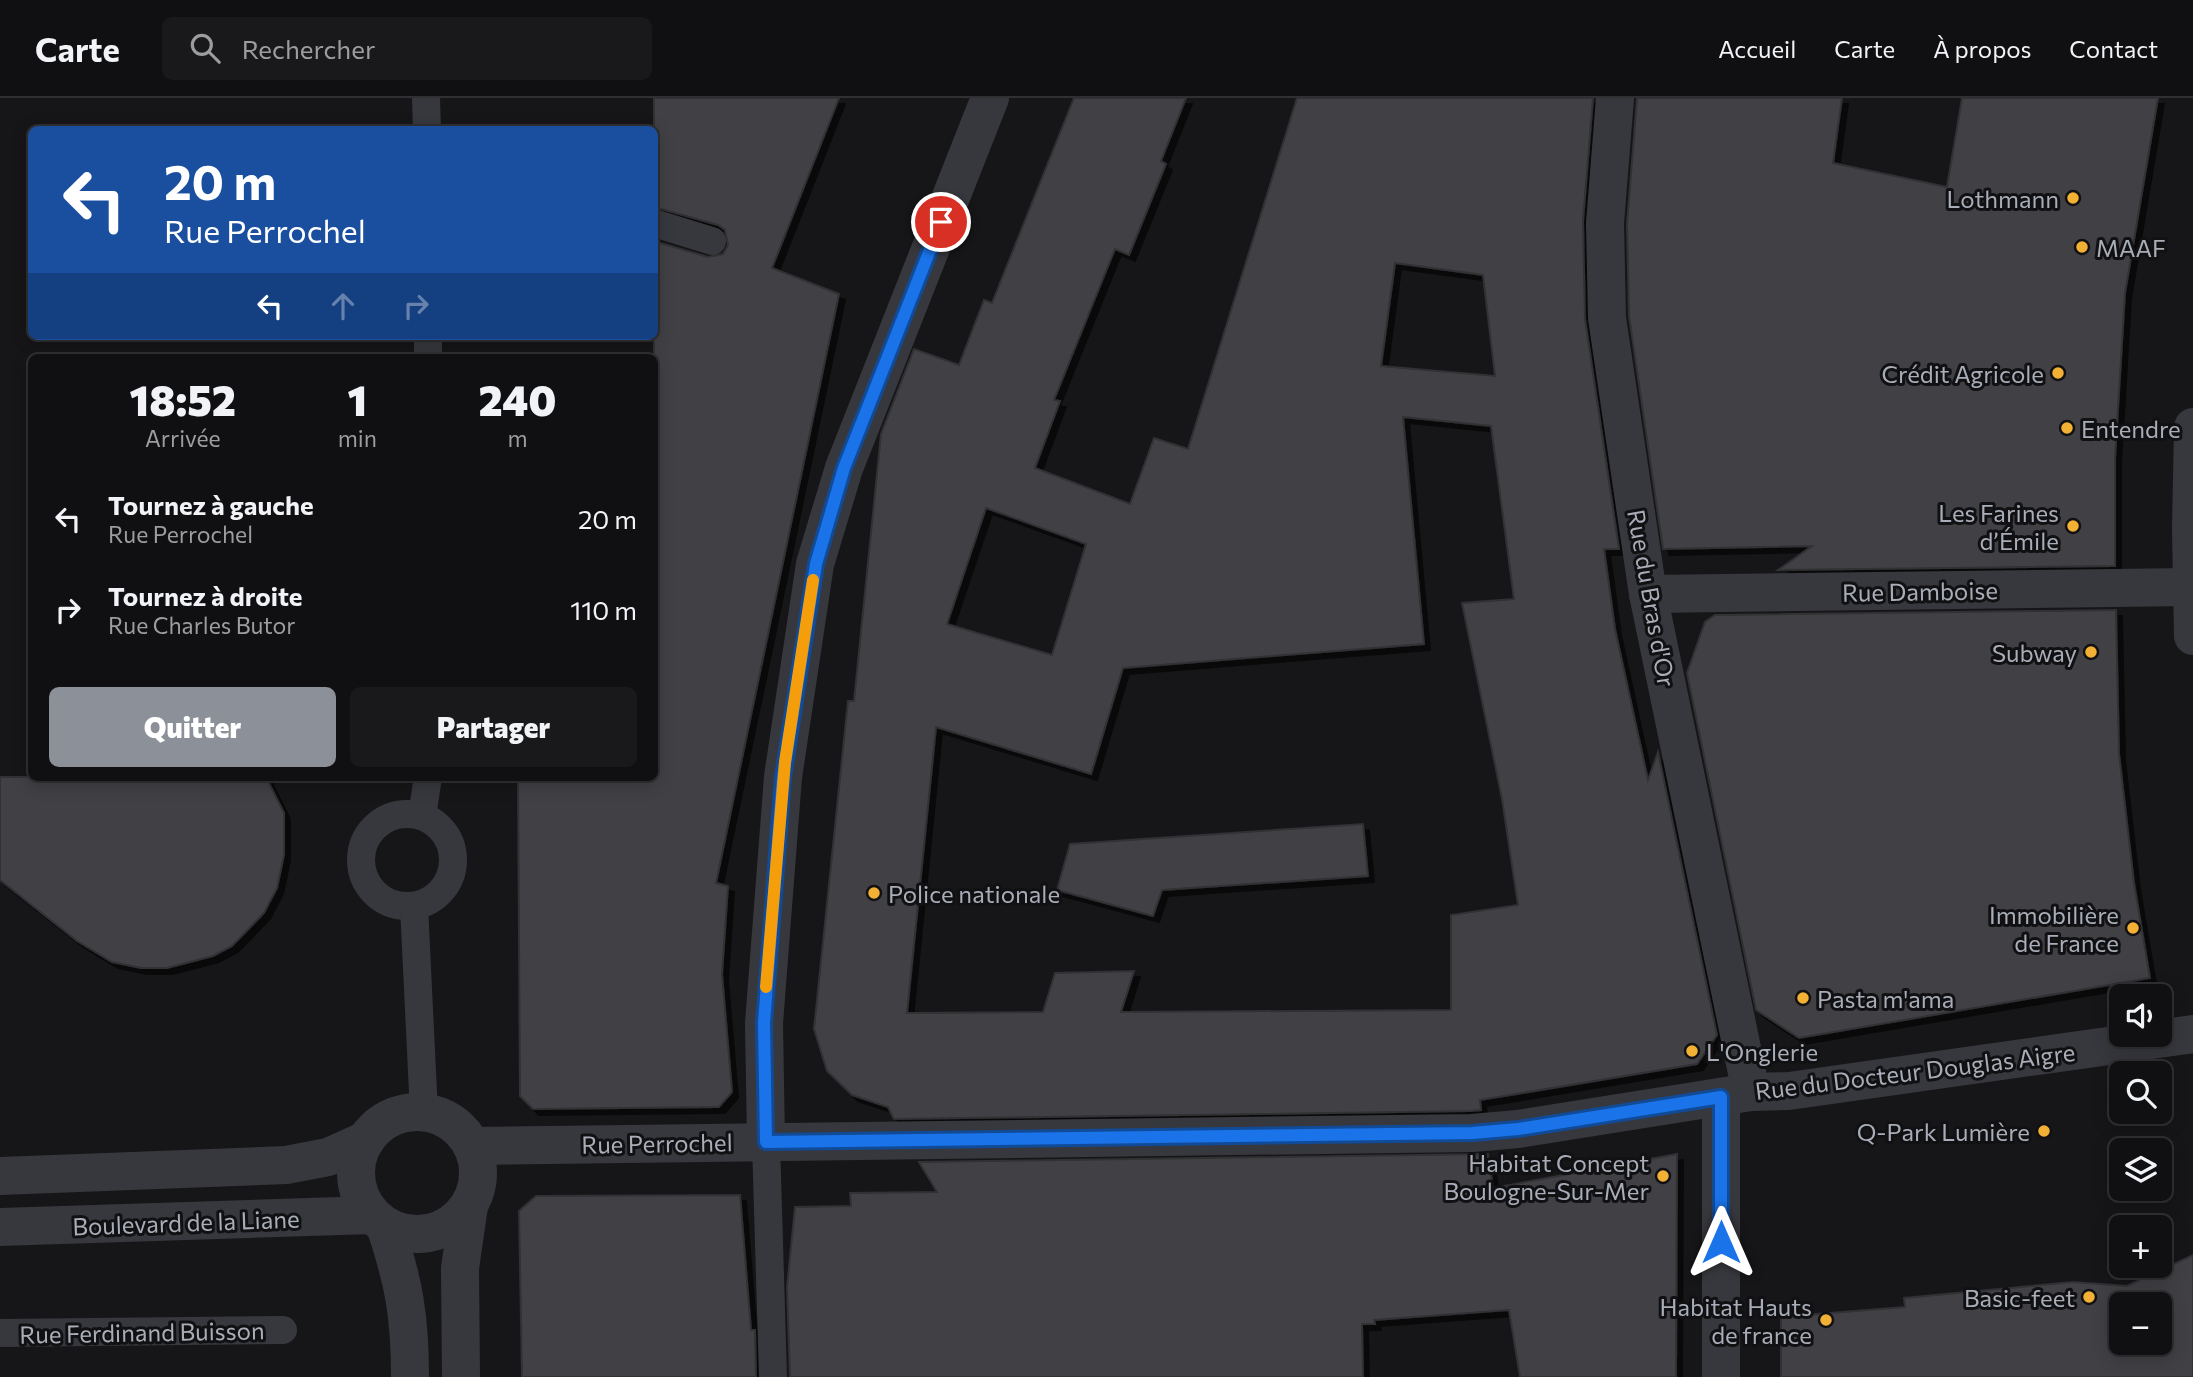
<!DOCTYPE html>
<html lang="fr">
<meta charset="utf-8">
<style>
body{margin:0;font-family:Commissioner,sans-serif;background:#19191b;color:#f1f3f6;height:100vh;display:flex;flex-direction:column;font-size:26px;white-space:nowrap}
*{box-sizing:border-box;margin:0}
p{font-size:23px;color:#9c9d9f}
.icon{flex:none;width:38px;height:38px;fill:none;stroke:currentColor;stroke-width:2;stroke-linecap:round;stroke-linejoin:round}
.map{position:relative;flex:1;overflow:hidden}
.drawer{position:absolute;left:28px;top:256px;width:630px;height:427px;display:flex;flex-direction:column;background:#101012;border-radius:10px;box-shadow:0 4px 18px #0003,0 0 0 2px #303032}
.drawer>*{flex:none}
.top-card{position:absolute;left:28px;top:28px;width:630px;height:214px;border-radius:10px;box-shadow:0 4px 18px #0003,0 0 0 2px #303032;background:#1a4fa0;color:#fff;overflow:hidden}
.tools{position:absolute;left:2109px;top:886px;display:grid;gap:14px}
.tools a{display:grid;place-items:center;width:63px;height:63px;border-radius:10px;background:#101012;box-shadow:0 4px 18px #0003,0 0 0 2px #303032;font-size:35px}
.pin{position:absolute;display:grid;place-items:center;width:60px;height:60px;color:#fff;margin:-30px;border:4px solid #fff;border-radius:50%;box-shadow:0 2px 7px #0007}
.me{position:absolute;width:77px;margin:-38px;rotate:0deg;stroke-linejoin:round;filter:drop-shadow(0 0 5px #0008)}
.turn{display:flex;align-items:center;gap:24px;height:147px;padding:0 21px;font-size:32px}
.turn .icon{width:91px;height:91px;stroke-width:2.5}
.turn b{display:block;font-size:49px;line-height:60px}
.lanes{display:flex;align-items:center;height:66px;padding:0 21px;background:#0003;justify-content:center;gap:35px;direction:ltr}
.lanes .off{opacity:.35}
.eta{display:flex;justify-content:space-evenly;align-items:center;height:119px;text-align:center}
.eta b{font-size:42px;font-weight:800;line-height:49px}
.primary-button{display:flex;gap:14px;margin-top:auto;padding:14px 21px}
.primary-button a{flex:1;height:80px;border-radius:10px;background:#8c9099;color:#fff;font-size:28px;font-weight:800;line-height:80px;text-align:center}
.primary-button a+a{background:#19191b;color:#f1f3f6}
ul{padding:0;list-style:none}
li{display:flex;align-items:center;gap:21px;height:91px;padding:0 21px}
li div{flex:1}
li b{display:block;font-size:26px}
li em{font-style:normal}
header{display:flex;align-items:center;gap:42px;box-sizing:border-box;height:98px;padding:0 35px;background:#101012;border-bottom:2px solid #303032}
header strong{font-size:33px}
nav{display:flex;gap:38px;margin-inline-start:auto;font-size:24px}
.search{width:490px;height:63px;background:#19191b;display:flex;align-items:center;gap:18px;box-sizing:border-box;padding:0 24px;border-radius:10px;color:#9c9d9f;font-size:26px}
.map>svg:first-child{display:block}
</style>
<header>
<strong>Carte</strong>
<div class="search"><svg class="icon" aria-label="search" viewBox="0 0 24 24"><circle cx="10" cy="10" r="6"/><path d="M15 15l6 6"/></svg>Rechercher</div>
<nav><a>Accueil</a><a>Carte</a><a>À propos</a><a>Contact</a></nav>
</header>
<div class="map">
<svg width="2193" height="1279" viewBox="0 0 2193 1279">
<defs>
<filter id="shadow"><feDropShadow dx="6" dy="6" stdDeviation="0" flood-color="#0009"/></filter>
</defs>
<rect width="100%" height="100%" fill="#161618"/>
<g fill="#404145" stroke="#303034" stroke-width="2" fill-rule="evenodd" filter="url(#shadow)">
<path d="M654,0H839L772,170L839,196L716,785L728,788L722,876L732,994L719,1009L533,1011L520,998L518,679H654V143L708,159L723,156L728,147L725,132L718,127L654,109Z"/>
<path d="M1074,0H1186L1161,63L1166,66L1129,157L1115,151L1054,302L1060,303L1035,370L1130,406L1154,340L1188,351L1297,0H1593L1583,123L1585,221L1619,451H1604L1615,531L1648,682L1658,654L1717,937L1697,966L1480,1002L1481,1012L1471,1013L894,1021L888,1009L852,997L827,973L814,931L848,603H854L881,336L914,251L959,267L984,202L992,205ZM1395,165L1483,177L1495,278L1381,268ZM1403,319L1491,328L1514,501L1462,505L1502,701L1518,807L1451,817V912L1121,914L1134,873L1055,875L1043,914L907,915L936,629L1091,676L1123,570L1424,546ZM986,410L1086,446L1052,557L947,526Z"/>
<path d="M1637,0H1842L1833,65L1947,89L1962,0H2158L2125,195L2115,360V468L1778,472L1812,448L1663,451L1629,218L1627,126Z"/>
<path d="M2116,512L2119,656L2134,785L2150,880L1799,940L1756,912L1687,575L1705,524L1715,517Z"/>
<path d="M0,679H266L284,715V757L277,790L264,815L232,848L213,858L167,870H141L112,864L77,843L0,782Z"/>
<path d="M1363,726L1368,778L1162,792L1153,818L1057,792L1070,746Z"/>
<path d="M1488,1056L1493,1090L1677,1056L1676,1279H1520L1509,1212L1374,1222L1375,1226H1362L1363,1279H790L787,1189L795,1109L851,1108L850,1095L937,1094L919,1064Z"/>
<path d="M740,1097L751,1232H755L756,1279H522L519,1113L536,1098Z"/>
<path d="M2193,1157V1279H1781V1219L1905,1209L1904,1200L2073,1184L2127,1188ZM2121,1206H2160V1244H2121Z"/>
</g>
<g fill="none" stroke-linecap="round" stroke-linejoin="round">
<g stroke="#37383d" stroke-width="28">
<path d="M426,0L427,32"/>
<path d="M654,125L712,143"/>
<path d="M428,259V238"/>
<circle cx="407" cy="762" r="46"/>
<path d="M422,718L428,679"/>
<path d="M414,808L424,1015"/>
<path d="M766,1044L773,1279"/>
<path d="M0,1235L283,1232"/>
</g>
<g stroke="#37383d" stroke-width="38">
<path d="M1615,0L1605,125L1607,220L1648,496L1751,994"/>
<path d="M2193,329L2191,431L2193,538"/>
<path d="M1648,496L2192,489"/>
<path d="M1721,999V1279"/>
<path d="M766,1044L764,925L783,679L815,466L844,370L990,0"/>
<path d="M472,1048L1472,1035L1518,1031L1751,994L1789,993L2193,936"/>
<path d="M0,1078L286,1067L328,1059L366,1042"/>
<path d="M0,1129L372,1117"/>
</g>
<g stroke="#37383d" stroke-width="38">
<circle cx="417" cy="1075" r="61"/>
<path d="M385,1128C404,1184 410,1219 410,1279"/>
<path d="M461,1279L460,1170L469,1108"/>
</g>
</g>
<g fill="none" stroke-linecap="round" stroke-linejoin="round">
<g stroke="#114b97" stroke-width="18">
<path id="route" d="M941,124L844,370L816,466L783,679L764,925L766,1044L1472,1035L1518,1031L1721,999V1144"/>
</g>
<use href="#route" stroke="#1a73e8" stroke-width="12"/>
<path stroke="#f59e0b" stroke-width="12" d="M766,889L785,664L813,482"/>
</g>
<g fill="#f2b134" stroke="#111113" stroke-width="2.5">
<circle cx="2073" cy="100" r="7"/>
<circle cx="2082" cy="149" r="7"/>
<circle cx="2058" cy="275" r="7"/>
<circle cx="2067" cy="330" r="7"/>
<circle cx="2073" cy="428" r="7"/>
<circle cx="2091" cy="554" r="7"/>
<circle cx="874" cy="795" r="7"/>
<circle cx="2133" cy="830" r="7"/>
<circle cx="1803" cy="900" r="7"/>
<circle cx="1692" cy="953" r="7"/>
<circle cx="2044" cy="1033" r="7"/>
<circle cx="1663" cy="1078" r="7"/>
<circle cx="2089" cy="1199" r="7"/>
<circle cx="1826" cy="1222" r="7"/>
</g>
<g text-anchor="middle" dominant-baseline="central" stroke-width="6" stroke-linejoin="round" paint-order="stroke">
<g font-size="24" fill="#a8adb8" stroke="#111113" text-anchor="end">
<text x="2059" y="100">Lothmann</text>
<text x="2096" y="149" text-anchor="start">MAAF</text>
<text x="2044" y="275">Crédit Agricole</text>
<text x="2081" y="330" text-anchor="start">Entendre</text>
<text x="2059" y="414">Les Farines<tspan x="2059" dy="28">d’Émile</tspan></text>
<text x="2077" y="554">Subway</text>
<text x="888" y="795" text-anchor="start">Police nationale</text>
<text x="2119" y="816">Immobilière<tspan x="2119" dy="28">de France</tspan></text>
<text x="1817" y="900" text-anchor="start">Pasta m'ama</text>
<text x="1706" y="953" text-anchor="start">L'Onglerie</text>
<text x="2030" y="1033">Q-Park Lumière</text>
<text x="1649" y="1064">Habitat Concept<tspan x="1649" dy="28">Boulogne-Sur-Mer</tspan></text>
<text x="2075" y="1199">Basic-feet</text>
<text x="1812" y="1208">Habitat Hauts<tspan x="1812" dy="28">de france</tspan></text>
</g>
<g font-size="24" fill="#a8adb8" stroke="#111113">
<text transform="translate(1920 493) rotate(-1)">Rue Damboise</text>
<text transform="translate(1652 500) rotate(80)">Rue du Bras d'Or</text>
<text transform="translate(1915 973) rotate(-7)">Rue du Docteur Douglas Aigre</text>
<text transform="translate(657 1045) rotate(-1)">Rue Perrochel</text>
<text transform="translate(186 1124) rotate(-2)">Boulevard de la Liane</text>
<text transform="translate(142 1234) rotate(-1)">Rue Ferdinand Buisson</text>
</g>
</g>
</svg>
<div class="tools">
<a><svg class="icon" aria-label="sound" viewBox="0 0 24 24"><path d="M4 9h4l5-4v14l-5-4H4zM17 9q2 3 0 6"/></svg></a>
<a><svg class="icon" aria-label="search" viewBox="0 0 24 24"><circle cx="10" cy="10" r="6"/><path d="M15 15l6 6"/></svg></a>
<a><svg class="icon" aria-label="layers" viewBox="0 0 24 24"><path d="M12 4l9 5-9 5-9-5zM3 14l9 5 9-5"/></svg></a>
<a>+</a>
<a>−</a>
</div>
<div class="pin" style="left:941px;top:124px;background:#d93025"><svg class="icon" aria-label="arrive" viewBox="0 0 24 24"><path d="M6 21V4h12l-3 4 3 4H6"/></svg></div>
<svg class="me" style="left:1721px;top:1144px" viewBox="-20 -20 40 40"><path d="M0-17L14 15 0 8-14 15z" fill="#1a73e8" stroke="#fff" stroke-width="4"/></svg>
<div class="top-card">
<div class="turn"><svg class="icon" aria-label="left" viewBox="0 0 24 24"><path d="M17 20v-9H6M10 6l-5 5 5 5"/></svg><div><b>20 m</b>Rue Perrochel</div></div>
<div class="lanes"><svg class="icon" aria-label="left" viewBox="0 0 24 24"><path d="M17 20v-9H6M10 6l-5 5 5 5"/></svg><svg class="icon off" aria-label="ahead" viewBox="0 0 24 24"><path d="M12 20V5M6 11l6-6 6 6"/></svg><svg class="icon off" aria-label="right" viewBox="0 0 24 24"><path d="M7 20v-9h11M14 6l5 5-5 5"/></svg></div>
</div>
<section class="drawer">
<div class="eta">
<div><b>18:52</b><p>Arrivée</p></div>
<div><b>1</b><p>min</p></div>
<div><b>240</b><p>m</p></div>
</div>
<ul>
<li><svg class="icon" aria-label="left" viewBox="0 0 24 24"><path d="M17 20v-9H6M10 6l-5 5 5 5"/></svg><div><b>Tournez à gauche</b><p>Rue Perrochel</p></div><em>20 m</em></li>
<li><svg class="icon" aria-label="right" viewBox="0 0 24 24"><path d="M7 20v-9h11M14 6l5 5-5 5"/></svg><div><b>Tournez à droite</b><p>Rue Charles Butor</p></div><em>110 m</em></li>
</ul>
<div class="primary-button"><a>Quitter</a><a>Partager</a></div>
</section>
</div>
